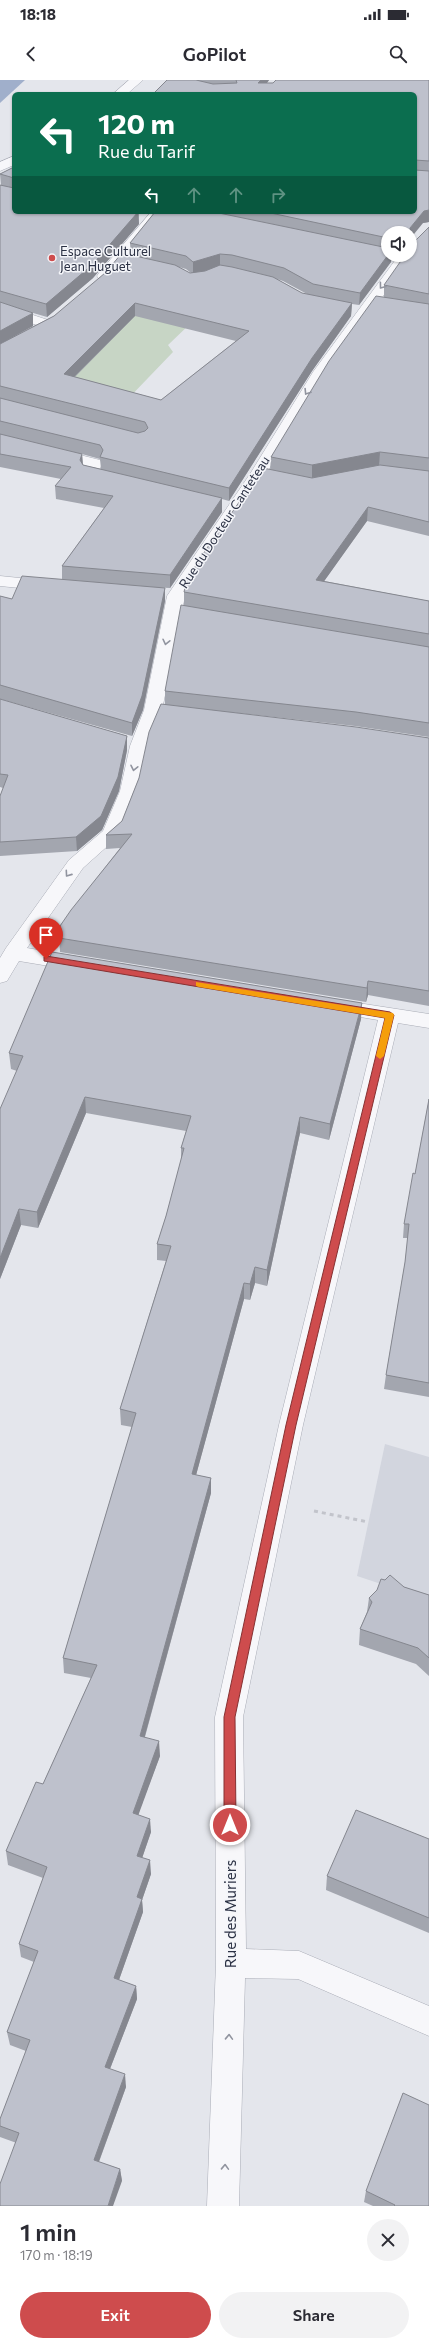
<!DOCTYPE html>
<meta charset="utf-8">
<style>
body{margin:0;font-family:Commissioner,sans-serif;background:#f2f2f3;color:#2b2b33;height:100vh;display:flex;flex-direction:column;font-size:15px;white-space:nowrap}
*{box-sizing:border-box;margin:0}
p{font-size:13px;color:#7c7c81}
.icon{flex:none;width:22px;height:22px;fill:none;stroke:currentColor;stroke-width:2;stroke-linecap:round;stroke-linejoin:round}
.map{position:relative;height:2126px;overflow:hidden}
.panel{display:flex;flex-direction:column;background:#fff;flex:1}
.panel>*{flex:none}
.top-card{position:absolute;left:12px;top:12px;width:405px;height:122px;border-radius:6px;box-shadow:0 1px 3px #0004;background:#0b6e4f;color:#fff;overflow:hidden}
.tools{position:absolute;left:381px;top:146px;display:grid;gap:8px}
.tools a{display:grid;place-items:center;width:36px;height:36px;border-radius:50%;background:#fff;box-shadow:0 1px 3px #0004;font-size:20px}
.pin{position:absolute;display:grid;place-items:center;width:34px;height:34px;color:#fff;margin:-41px -17px;border-radius:50% 50% 50% 0;rotate:-45deg;box-shadow:0 0 4px #0007}
.pin .icon{rotate:45deg}
.me{position:absolute;width:44px;margin:-22px;rotate:0deg;stroke-linejoin:round;filter:drop-shadow(0 0 3px #0008)}
.turn{display:flex;align-items:center;gap:14px;height:84px;padding:0 20px;font-size:18px}
.turn .icon{width:52px;height:52px;stroke-width:2.5}
.turn b{display:block;font-size:28px;line-height:34px}
.lanes{display:flex;align-items:center;height:38px;padding:0 20px;background:#0003;justify-content:center;gap:20px;direction:ltr}
.lanes .off{opacity:.35}
.round{display:grid;place-items:center;flex:none;width:42px;height:42px;border-radius:21px;background:#f2f2f3}
.head{display:flex;align-items:center;justify-content:space-between;height:68px;padding:0 20px}
h1{font-size:24px;font-weight:600;line-height:30px}
.button{display:flex;gap:8px;margin-top:auto;padding:8px 20px}
.button a{flex:1;height:46px;border-radius:24px;background:#ce4c4d;color:#fff;font-size:16px;font-weight:600;line-height:46px;text-align:center}
.button a+a{background:#f2f2f3;color:#2b2b33}
.status{display:flex;justify-content:space-between;align-items:center;height:28px;padding:0 20px;background:#fff;direction:ltr}
.status svg{height:11px;fill:currentColor}
header{display:flex;justify-content:space-between;align-items:center;height:52px;padding:0 20px;background:#fff;font-size:18px;font-weight:600}
.map>svg:first-child{display:block}
</style>
<div class="status"><b>18:18</b><svg viewBox="0 0 49 12"><path d="M0 12V9h3v3zM5 12V6h3v6zM10 12V3h3v9zM15 12V0h3v12zM26 1h20v11H26zM47 4h2v5h-2z"/></svg></div>
<header><svg class="icon" aria-label="back" viewBox="0 0 24 24"><path d="M15 5l-7 7 7 7"/></svg>GoPilot<svg class="icon" aria-label="search" viewBox="0 0 24 24"><circle cx="10" cy="10" r="6"/><path d="M15 15l6 6"/></svg></header>
<div class="map">
<svg width="429" height="2126" viewBox="0 0 429 2126">
<rect width="100%" height="100%" fill="#e4e6ec"/>
<path fill="#d2d5de" d="M385,1364L429,1377V1520L357,1496Z"/>
<path fill="#c7d5c5" d="M142,229L192,242L168,265L173,272L124,323L37,302Z"/>
<path fill="#a0afcb" d="M0,0H25L0,23Z"/>
<g fill="none" stroke-linecap="round" stroke-linejoin="round">
<g stroke="#a9acb6" stroke-width="1">
<g id="minor">
<path d="M129,0H143L127,14H113Z"/>
<path d="M14,76V85L0,91V82Z"/>
<path d="M151,132H165L109,199H99L97,196L99,193Z"/>
<path d="M410,172L413,175L327,293L266,394L185,516L162,630L148,666L138,711L121,754L83,788L27,868L79,877L86,879L89,884L86,889L79,891L19,881L7,901L0,903V878L6,868L69,780L103,751L120,711L130,666L144,630L167,516L250,394L313,292L399,175H410Z"/>
<path d="M0,224L54,242L56,245L49,249L0,233Z"/>
<path d="M0,355L100,380L102,383L99,392L118,397L120,400L118,403L112,405L84,397L82,394L85,386L0,365Z"/>
<path d="M0,496L49,501L55,502L57,506L55,510L49,511L0,506Z"/>
<path d="M332,919L429,934V948L398,943L303,1345L243,1637L246,1869L299,1871L429,1926V1956L298,1899L245,1898L239,2126H207L216,1883L215,1637L279,1345L378,940L325,931L322,926L325,921Z"/>
</g>
</g>
<path stroke="#c2c4cb" stroke-width="3" stroke-dasharray="4 4" stroke-linecap="butt" d="M314,1431L368,1442"/>
<use href="#minor" fill="#f7f7fa" fill-rule="evenodd"/>
</g>
<g fill="#a3a6af" fill-rule="evenodd">
<path d="M167,0H269L267,3L429,0V142L423,143L388,153V175L391,182L359,225L352,224L351,236L312,291L229,421L222,419V432L170,508L147,507L165,508V521L143,630L132,656L0,619V516L12,519L62,499V486L104,428L56,419L55,406L61,399L0,387V105H1L0,94L14,87V132H150L147,134L139,133V144L93,198L47,237L23,230L33,246L14,256L54,236L131,175L130,163L155,132H415L153,14ZM179,187L186,189L191,193H190ZM277,199L283,201L307,214L302,213ZM135,236L236,261L161,320L75,297ZM82,374L100,379L101,389L83,385Z"/>
<path d="M429,147V456L367,441L324,501L429,521V657L355,646L228,632L429,658V926L368,915L366,922L60,872L59,858L61,853L60,846L120,768L106,769V755L122,741L139,698L165,624V611L184,525V512L270,390L271,377L384,217V205Z"/>
<path d="M0,619L127,656V670L119,711L102,750L77,771L0,776V716L3,708L0,707Z"/>
<path d="M361,939L329,1060L300,1053L267,1206L255,1203L250,1220L244,1219L196,1395L211,1398V1413L145,1657L160,1676L138,1734L151,1752L142,1778L151,1794L142,1820L143,1832L119,1900L136,1906L137,1919L110,1989L126,2007L99,2082L120,2089L122,2101L0,2057V2039L26,1971L10,1965L7,1952L34,1882L21,1877L19,1864L43,1798L8,1785L6,1771L43,1704L91,1598L64,1593L63,1578L132,1347L121,1345L120,1329L166,1181L157,1180V1164L166,1136L181,1081V1068L186,1051L86,1033L38,1148L21,1145L0,1199L17,991L11,989L9,973Z"/>
<path d="M429,1019V1317L384,1309L386,1295L405,1182L408,1158H403L404,1144L415,1094Z"/>
<path d="M404,1507L429,1515V1596L416,1584L359,1565L360,1549L367,1532L369,1518Z"/>
<path d="M429,1759V1853L326,1810L327,1796Z"/>
<path d="M366,2111L429,2126H373L364,2122Z"/>
</g>
<g fill="#85878f">
<path d="M261,0H269L259,14L258,3Z"/>
<path d="M429,130V142L423,143L410,159V153H409L410,148L424,131Z"/>
<path d="M138,132L139,144L93,198L47,237L46,224Z"/>
<path d="M220,174V187L193,194V182Z"/>
<path d="M388,175H392L391,182L359,225L360,213Z"/>
<path d="M135,223V236L64,307V294Z"/>
<path d="M352,223L351,236L312,291L229,421V408L312,278Z"/>
<path d="M33,233V246L0,264V251Z"/>
<path d="M380,372L379,386L312,398V385Z"/>
<path d="M82,374L83,387L80,380Z"/>
<path d="M222,418V432L170,508V495Z"/>
<path d="M368,427L367,441L315,514L316,500Z"/>
<path d="M165,508V521L143,630L132,656V643Z"/>
<path d="M127,656V670L119,711L102,750L77,771L76,757Z"/>
<path d="M368,901V915L366,922L367,908Z"/>
<path d="M362,923L361,939L329,1060L330,1044Z"/>
<path d="M85,1017L86,1033L38,1148L37,1132Z"/>
<path d="M300,1037V1053L267,1206V1190Z"/>
<path d="M19,1129L21,1145L0,1199V1178Z"/>
<path d="M255,1187V1203L250,1220V1204Z"/>
<path d="M244,1203V1219L192,1410V1394Z"/>
<path d="M211,1398V1413L141,1670L140,1656Z"/>
<path d="M159,1661L160,1676L134,1747L133,1733Z"/>
<path d="M150,1739L151,1752L138,1790L137,1776Z"/>
<path d="M150,1780L151,1794L142,1820L143,1832L115,1911L114,1898L137,1817Z"/>
<path d="M136,1906L137,1919L106,1999L105,1987Z"/>
<path d="M125,1994L126,2007L95,2092L94,2080Z"/>
<path d="M120,2089L122,2101L113,2126H108Z"/>
</g>
<g fill="#bec1cc" stroke="#85878f" fill-rule="evenodd">
<path d="M167,0H196L213,4L237,3L236,0H261L258,3H273L276,0H429V81L415,80V14H153Z"/>
<path d="M14,87V98L0,94Z"/>
<path d="M415,90L429,91V130L424,131L410,148V153H388V158L266,132H415Z"/>
<path d="M0,105L14,108V132H138L92,185L46,224L0,211Z"/>
<path d="M155,132H214L388,168V175L360,213L313,204L284,188L232,175L220,174L193,182L186,176L130,163Z"/>
<path d="M429,147V214L384,205L405,175H410V168L414,162Z"/>
<path d="M122,173L175,185L190,193L205,191L220,185L232,187L273,197L302,213L352,223L312,278L229,408L100,377L103,370L100,365L0,341V318L138,353L145,351L148,348L145,342L0,306V264L54,236L105,193ZM135,223L249,251L161,320L64,294Z"/>
<path d="M376,216L429,224V378L380,372L312,385L271,377L329,281Z"/>
<path d="M0,222L33,233L0,251Z"/>
<path d="M0,354L82,374L80,380L83,385L222,418L170,495L62,486L113,416L55,406L71,387L0,374Z"/>
<path d="M380,385L429,391V442L368,427L316,500L429,521V554L184,512L186,503L200,478L263,388L312,398Z"/>
<path d="M22,496L165,508L142,616L132,643L0,605V516L12,519Z"/>
<path d="M181,525L429,567V643L356,632L165,611Z"/>
<path d="M0,619L127,656L118,697L101,736L76,757L0,762V716L8,695L0,694Z"/>
<path d="M161,624L356,647L429,658V911L368,901L367,908L59,858L61,852L60,846L71,830L132,754L106,755L122,741L139,698L149,652Z"/>
<path d="M52,872L362,923L330,1044L300,1037L267,1190L255,1187L250,1204L244,1203L192,1394L211,1398L140,1656L159,1661L133,1733L150,1739L137,1776L150,1780L137,1817L142,1819L114,1898L136,1906L105,1987L125,1994L94,2080L120,2089L108,2126H0V2104L19,2053L0,2046V2039L30,1960L7,1952L38,1871L19,1864L47,1787L6,1771L36,1702L43,1704L97,1585L63,1578L136,1333L120,1329L171,1166L157,1164L166,1136L184,1068H181L191,1036L85,1017L37,1132L19,1129L0,1178V1029L23,976L9,973Z"/>
<path d="M429,1019V1303L386,1295L405,1182L409,1144H404L413,1093L415,1094Z"/>
<path d="M390,1495L404,1507L429,1515V1578L418,1568L360,1549L372,1522L369,1518L377,1510L381,1499L385,1500Z"/>
<path d="M356,1730L429,1759V1838L327,1796Z"/>
<path d="M403,2013L429,2025V2126H394L395,2125L366,2111Z"/>
</g>
<defs><path id="oneway-chevron" d="M-2-3.5L2.5 0L-2 3.5" fill="none" stroke-width="1.6" stroke-linecap="round" stroke-linejoin="round"/></defs>
<g stroke="#91949f">
<use href="#oneway-chevron" transform="translate(382 206) rotate(127)"/>
<use href="#oneway-chevron" transform="translate(307 312) rotate(122)"/>
<use href="#oneway-chevron" transform="translate(166 562) rotate(103)"/>
<use href="#oneway-chevron" transform="translate(134 688) rotate(102)"/>
<use href="#oneway-chevron" transform="translate(68 794) rotate(125)"/>
<use href="#oneway-chevron" transform="translate(229 1957) rotate(-88)"/>
<use href="#oneway-chevron" transform="translate(225 2087) rotate(-88)"/>
</g>
<path fill="#ce4c4d" stroke="#863132" d="M46,876L390,932L394,935L296,1345L235,1637L236,1745L234,1749L230,1750L226,1749L224,1745V1637L286,1345L385,938L44,881V877Z"/>
<path fill="#f59e0b" d="M196,902L393,933L394,935L384,976L380,979L376,976L385,938L199,907L196,906Z"/>
<circle fill="#ce4c4d" stroke="#f4f5f9" stroke-width="1.5" cx="52" cy="178" r="4"/>
<g text-anchor="middle" dominant-baseline="central" stroke-width="3" stroke-linejoin="round" paint-order="stroke">
<g font-size="13" fill="#2b3144" stroke="#f4f5f9" text-anchor="start">
<text x="60" y="171">Espace Culturel<tspan x="60" dy="15">Jean Huguet</tspan></text>
</g>
<g font-size="13" fill="#2b3144" stroke="#f4f5f9">
<text transform="translate(224 442) rotate(-57)">Rue du Docteur Canteteau</text>
</g>
<g font-size="15" fill="#2b3144" stroke="#f4f5f9">
<text transform="translate(230 1834) rotate(-90)">Rue des Muriers</text>
</g>
</g>
</svg>
<div class="tools">
<a><svg class="icon" aria-label="sound" viewBox="0 0 24 24"><path d="M4 9h4l5-4v14l-5-4H4zM17 9q2 3 0 6"/></svg></a>
</div>
<div class="pin" style="left:46px;top:879px;background:#d93025"><svg class="icon" aria-label="arrive" viewBox="0 0 24 24"><path d="M6 21V4h12l-3 4 3 4H6"/></svg></div>
<svg class="me" style="left:230px;top:1745px" viewBox="-20 -20 40 40"><circle r="17" fill="#ce4c4d" stroke="#fff" stroke-width="3"/><path d="M0-11L8 9 0 5-8 9z" fill="#fff"/></svg>
<div class="top-card">
<div class="turn"><svg class="icon" aria-label="left" viewBox="0 0 24 24"><path d="M17 20v-9H6M10 6l-5 5 5 5"/></svg><div><b>120 m</b>Rue du Tarif</div></div>
<div class="lanes"><svg class="icon" aria-label="left" viewBox="0 0 24 24"><path d="M17 20v-9H6M10 6l-5 5 5 5"/></svg><svg class="icon off" aria-label="ahead" viewBox="0 0 24 24"><path d="M12 20V5M6 11l6-6 6 6"/></svg><svg class="icon off" aria-label="ahead" viewBox="0 0 24 24"><path d="M12 20V5M6 11l6-6 6 6"/></svg><svg class="icon off" aria-label="right" viewBox="0 0 24 24"><path d="M7 20v-9h11M14 6l5 5-5 5"/></svg></div>
</div>
</div>
<section class="panel">
<div class="head"><div><h1>1 min</h1><p>170 m · 18:19</p></div><a class="round"><svg class="icon" aria-label="close" viewBox="0 0 24 24"><path d="M6 6l12 12M18 6L6 18"/></svg></a></div>
<div class="button"><a>Exit</a><a>Share</a></div>
</section>
